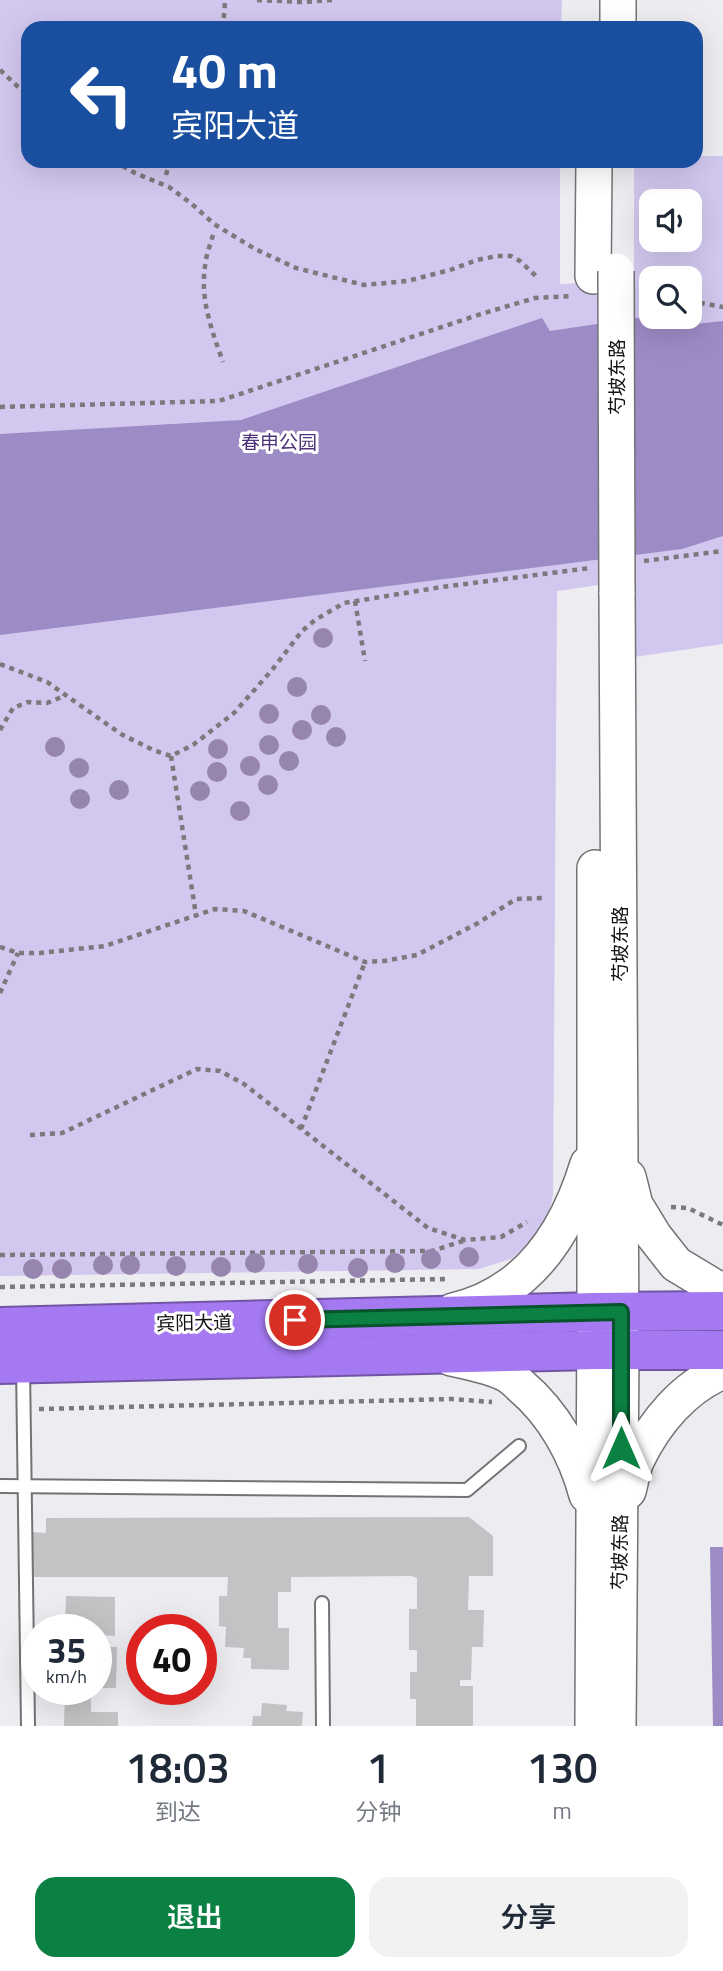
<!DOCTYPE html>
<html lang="zh">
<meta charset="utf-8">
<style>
body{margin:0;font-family:"Titillium Web","Noto Sans SC",sans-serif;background:#f2f2f3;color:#1f2937;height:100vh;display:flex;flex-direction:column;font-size:26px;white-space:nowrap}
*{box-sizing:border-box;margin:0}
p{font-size:23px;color:#747a83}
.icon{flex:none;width:38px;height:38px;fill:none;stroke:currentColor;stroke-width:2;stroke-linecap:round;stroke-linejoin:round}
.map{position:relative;height:1726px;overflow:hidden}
.side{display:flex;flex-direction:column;background:#fff;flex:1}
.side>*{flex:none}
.banner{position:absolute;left:21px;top:21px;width:682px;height:147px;border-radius:21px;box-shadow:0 7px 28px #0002;background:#1a4fa0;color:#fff;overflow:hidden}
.buttons{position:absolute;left:639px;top:189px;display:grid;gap:14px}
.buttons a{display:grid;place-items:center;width:63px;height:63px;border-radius:14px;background:#fff;box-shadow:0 7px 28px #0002;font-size:35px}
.speed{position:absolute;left:21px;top:1614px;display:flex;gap:14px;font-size:35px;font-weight:700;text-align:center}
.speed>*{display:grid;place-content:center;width:91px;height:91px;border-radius:50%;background:#fff;box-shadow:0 7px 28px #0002;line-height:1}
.speed small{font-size:18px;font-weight:400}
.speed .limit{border:10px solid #d22;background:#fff;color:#111}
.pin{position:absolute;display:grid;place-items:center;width:60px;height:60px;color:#fff;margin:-30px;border:4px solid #fff;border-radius:50%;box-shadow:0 2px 7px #0007}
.me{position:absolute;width:77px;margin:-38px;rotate:0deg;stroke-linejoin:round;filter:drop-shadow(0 0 5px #0008)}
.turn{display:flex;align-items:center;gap:24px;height:147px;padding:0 35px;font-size:32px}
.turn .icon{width:91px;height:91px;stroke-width:2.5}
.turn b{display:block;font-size:49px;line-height:60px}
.eta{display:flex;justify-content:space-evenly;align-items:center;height:119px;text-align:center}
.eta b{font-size:42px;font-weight:600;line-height:49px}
.cta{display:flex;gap:14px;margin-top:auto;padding:14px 35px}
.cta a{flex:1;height:80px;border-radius:21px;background:#0b8043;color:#fff;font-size:28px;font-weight:600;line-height:80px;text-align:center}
.cta a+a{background:#f2f2f3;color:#1f2937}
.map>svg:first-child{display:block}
</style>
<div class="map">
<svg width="723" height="1726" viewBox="0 0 723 1726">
<rect width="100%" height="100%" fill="#edecf0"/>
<path fill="#d2c7ee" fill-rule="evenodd" d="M0,0H562L561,28H28V161H560V284L634,281V161H696L697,156H723V644L634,657V580L557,591L553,1195L545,1230L511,1259L479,1269L0,1276ZM651,201H690V240H651ZM651,278H690V317H651Z"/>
<g fill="#9d8bc5">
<path d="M651,316L672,317L696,324L723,321V536L682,549L0,635V434L241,420L542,318L550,331Z"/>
<path d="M710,1547H723V1726H713Z"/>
</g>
<g fill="#c3c2c5">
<path d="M469,1517L493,1536V1576H469L468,1610H484L483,1647H472L471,1680H460V1686H473V1726H416V1699H410V1672H417V1650H409V1609H417V1578L411,1576L291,1577V1592H278V1628H289V1670L251,1669V1658H243L244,1648L225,1647L226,1627L219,1626V1596H227L228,1577H32V1532L46,1533V1518Z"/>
<path d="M66,1596L115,1597V1636L96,1635V1629H65Z"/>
<path d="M96,1647H117L116,1688H96Z"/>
<path d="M65,1689H91V1712H118V1726H64Z"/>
<path d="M262,1703L287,1705L286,1711L303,1712L302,1726H252L253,1716H261Z"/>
</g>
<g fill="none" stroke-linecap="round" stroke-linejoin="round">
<g stroke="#737275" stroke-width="16">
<g id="lane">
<path d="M23,1367L28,1726"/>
<path d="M0,1486L467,1490L519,1446"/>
<path d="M322,1603L323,1726"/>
</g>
</g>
<g stroke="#737275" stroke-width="38">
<g id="secondary">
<path d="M618,28V0"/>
<path d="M593,276L594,161"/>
<path d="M617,592L621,1350L618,1726"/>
<path d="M628,1177L635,1205L654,1236L676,1264L714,1287L723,1290"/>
<path d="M453,1311C528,1294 567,1233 588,1164"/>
<path d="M451,1358C469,1362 492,1366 508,1375C513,1378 517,1382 521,1386C554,1414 576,1454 587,1495"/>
<path d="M628,1491C631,1481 632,1469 637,1459C655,1422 684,1387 723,1371"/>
<path d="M593,1726L595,1312V868"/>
</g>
</g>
<g stroke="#7155a3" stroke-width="42">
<g id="highway">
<path d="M0,1327L595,1312L723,1311"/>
<path d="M0,1364L595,1350H723"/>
</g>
</g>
<g stroke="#7a797c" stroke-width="4.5" stroke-dasharray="5 5" stroke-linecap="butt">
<path d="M257,0L303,2L332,0"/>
<path d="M223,28L225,2"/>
<path d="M0,70L28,96"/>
<path d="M114,161L135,173L169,187L192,204L214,224L255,249L296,268L364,285L407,281L450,270L477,260L497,256H511L520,261L539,279"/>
<path d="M166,175L170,161"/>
<path d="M213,235C210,245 206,256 205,266C200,300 212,331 223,362"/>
<path d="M690,301L723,307"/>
<path d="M0,407L219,401L481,314L535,298L571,296"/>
<path d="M644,561L723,551"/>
<path d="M355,601L365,661"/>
<path d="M0,664L47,682L121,734L153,750L171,756L193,745L234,713L272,670L302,631L315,620L344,603L442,587L590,568"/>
<path d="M0,730L13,708L28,702L47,703L64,696"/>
<path d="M171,756L196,915"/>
<path d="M0,947L18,953H40L105,946L215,909L244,911L365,962L384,961L417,955L478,923L516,899L543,898"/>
<path d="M0,993L18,953"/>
<path d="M301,1129L365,962"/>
<path d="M30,1135L62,1133L197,1069L220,1071L244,1084L428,1228L465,1240L501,1237L527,1222"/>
<path d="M671,1207L688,1208L723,1225"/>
<path d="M0,1255L432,1251L463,1241"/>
<path d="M0,1287L448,1279"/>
<path d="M39,1409L452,1399L492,1402"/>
</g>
<use href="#lane" stroke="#fff" stroke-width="12"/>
<use href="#secondary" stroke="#fff" stroke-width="35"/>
<use href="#highway" stroke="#a479f1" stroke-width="38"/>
<g stroke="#737275" stroke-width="38" stroke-linecap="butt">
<path id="secondary-bridge" d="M616,271L617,592"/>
</g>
<use href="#secondary-bridge" stroke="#fff" stroke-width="35"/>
</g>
<g fill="#9686af">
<circle cx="323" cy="638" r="10"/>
<circle cx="297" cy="687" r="10"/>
<circle cx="269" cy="714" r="10"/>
<circle cx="321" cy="715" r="10"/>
<circle cx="302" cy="730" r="10"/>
<circle cx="336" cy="737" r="10"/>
<circle cx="269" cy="745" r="10"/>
<circle cx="55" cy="747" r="10"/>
<circle cx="218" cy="749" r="10"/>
<circle cx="289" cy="761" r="10"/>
<circle cx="250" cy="766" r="10"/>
<circle cx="79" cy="768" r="10"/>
<circle cx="217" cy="772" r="10"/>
<circle cx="268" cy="785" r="10"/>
<circle cx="119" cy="790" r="10"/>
<circle cx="200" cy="791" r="10"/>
<circle cx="80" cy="799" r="10"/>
<circle cx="240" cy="811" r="10"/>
<circle cx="469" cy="1257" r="10"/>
<circle cx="431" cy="1259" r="10"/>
<circle cx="255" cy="1263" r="10"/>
<circle cx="395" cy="1263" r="10"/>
<circle cx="308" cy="1264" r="10"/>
<circle cx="103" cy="1265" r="10"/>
<circle cx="130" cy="1265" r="10"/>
<circle cx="176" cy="1266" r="10"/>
<circle cx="221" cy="1267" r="10"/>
<circle cx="358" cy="1268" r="10"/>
<circle cx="33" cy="1269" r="10"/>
<circle cx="62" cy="1269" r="10"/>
</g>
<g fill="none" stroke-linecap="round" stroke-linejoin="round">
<g stroke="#07532c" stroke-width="18">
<path id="route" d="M295,1320L621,1312V1448"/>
</g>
<use href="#route" stroke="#0b8043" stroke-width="12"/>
</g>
<g text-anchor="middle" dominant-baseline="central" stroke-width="6" stroke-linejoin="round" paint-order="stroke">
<g font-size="19" fill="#121113" stroke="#fff">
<text transform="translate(616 377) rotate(-90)">芍坡东路</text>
<text transform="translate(619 944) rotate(-90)">芍坡东路</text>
<text transform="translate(194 1322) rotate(-1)">宾阳大道</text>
<text transform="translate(619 1552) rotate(-89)">芍坡东路</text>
</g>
<g font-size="19" fill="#4e337a" stroke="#fff">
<text x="279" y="441">春申公园</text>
</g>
</g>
</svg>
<div class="buttons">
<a><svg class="icon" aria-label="sound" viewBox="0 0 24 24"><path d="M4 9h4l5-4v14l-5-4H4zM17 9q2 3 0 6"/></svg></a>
<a><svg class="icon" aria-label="search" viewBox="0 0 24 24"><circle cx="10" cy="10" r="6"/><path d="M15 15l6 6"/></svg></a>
</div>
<div class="speed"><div>35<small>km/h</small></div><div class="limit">40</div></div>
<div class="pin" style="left:295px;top:1320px;background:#d93025"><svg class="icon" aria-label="arrive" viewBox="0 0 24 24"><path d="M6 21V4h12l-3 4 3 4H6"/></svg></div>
<svg class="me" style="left:621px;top:1448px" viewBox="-20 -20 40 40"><path d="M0-17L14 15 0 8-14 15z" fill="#0b8043" stroke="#fff" stroke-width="4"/></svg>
<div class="banner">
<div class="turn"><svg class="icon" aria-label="left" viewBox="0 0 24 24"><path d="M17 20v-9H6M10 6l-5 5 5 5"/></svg><div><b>40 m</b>宾阳大道</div></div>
</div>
</div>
<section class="side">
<div class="eta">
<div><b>18:03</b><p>到达</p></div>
<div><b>1</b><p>分钟</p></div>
<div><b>130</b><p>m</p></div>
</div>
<div class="cta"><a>退出</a><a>分享</a></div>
</section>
